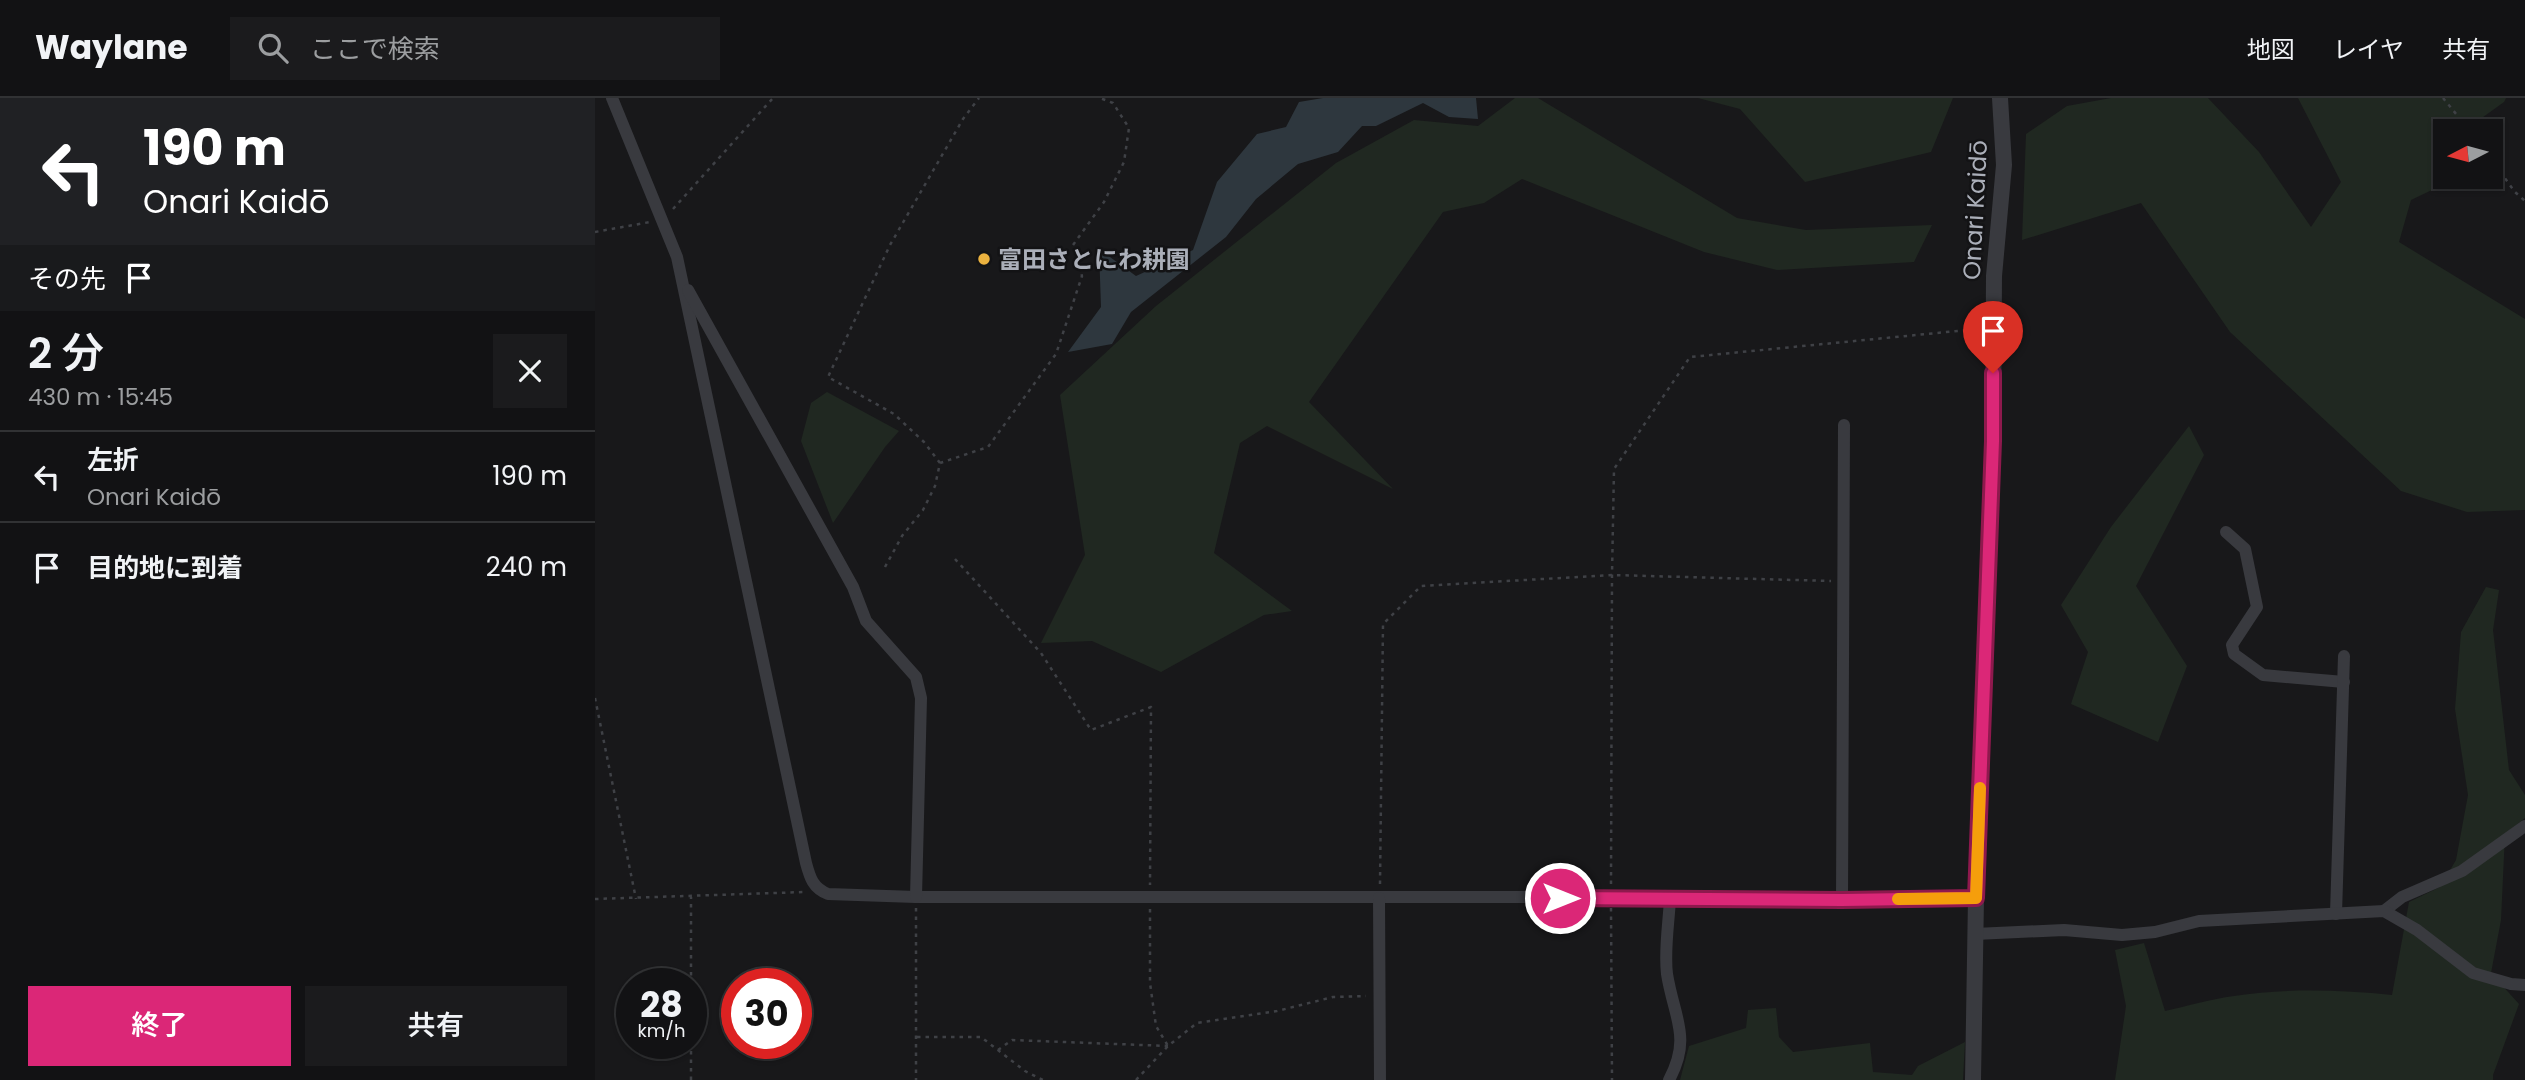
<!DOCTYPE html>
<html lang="ja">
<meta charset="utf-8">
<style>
body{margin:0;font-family:Poppins,"Noto Sans JP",sans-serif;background:#1b1b1d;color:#f1f3f6;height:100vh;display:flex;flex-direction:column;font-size:26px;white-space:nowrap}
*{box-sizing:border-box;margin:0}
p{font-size:23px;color:#9c9ea0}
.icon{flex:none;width:38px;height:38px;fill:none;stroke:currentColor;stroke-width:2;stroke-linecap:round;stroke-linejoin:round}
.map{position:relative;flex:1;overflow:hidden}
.sheet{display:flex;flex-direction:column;background:#121214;width:595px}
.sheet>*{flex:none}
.guide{background:#202124;color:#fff;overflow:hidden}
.needle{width:46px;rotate:264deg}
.tools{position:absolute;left:1838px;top:21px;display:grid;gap:14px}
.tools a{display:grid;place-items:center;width:70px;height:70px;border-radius:0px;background:#121214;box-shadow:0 2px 5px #0004,0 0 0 2px #313234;font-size:35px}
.speed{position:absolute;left:21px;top:870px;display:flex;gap:14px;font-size:35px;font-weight:700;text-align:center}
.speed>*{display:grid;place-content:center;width:91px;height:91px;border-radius:50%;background:#121214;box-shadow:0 2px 5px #0004,0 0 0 2px #313234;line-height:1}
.speed small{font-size:18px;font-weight:400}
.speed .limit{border:10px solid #d22;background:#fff;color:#111}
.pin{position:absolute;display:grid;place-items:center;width:60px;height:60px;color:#fff;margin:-72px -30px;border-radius:50% 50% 50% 0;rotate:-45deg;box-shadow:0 0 7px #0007}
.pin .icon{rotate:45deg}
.me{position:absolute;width:77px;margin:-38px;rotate:90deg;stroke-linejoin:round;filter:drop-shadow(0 0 5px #0008)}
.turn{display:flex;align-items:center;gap:24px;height:147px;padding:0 28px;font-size:32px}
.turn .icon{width:91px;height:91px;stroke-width:2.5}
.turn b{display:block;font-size:49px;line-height:60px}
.then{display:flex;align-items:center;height:66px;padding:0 28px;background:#0003;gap:14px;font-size:26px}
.round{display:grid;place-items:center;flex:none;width:74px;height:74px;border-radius:0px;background:#1b1b1d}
.overview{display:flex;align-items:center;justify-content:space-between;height:119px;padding:0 28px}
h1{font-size:42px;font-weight:600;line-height:52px}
.primary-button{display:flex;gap:14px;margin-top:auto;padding:14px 28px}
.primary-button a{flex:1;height:80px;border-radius:0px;background:#db2777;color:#fff;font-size:28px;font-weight:600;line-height:80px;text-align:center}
.primary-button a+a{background:#1b1b1d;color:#f1f3f6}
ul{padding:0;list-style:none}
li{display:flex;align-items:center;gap:21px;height:91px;padding:0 28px;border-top:2px solid #313234}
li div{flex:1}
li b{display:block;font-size:26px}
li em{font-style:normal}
header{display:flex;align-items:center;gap:42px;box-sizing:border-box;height:98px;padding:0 35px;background:#121214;border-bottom:2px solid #313234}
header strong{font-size:33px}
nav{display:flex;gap:38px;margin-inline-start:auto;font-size:24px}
.search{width:490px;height:63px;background:#1b1b1d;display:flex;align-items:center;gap:18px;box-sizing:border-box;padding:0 24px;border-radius:0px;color:#9c9ea0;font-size:26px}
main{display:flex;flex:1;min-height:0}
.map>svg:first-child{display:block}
</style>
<header>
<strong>Waylane</strong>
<div class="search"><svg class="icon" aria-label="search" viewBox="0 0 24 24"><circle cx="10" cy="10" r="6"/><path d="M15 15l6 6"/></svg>ここで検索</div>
<nav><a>地図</a><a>レイヤ</a><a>共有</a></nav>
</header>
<main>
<section class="sheet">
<div class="guide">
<div class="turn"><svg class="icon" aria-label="left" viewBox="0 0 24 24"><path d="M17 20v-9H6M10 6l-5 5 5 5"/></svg><div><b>190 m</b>Onari Kaidō</div></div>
<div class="then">その先<svg class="icon" aria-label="arrive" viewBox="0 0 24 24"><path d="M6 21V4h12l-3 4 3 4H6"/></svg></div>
</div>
<div class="overview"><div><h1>2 分</h1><p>430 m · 15:45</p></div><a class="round"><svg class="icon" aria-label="close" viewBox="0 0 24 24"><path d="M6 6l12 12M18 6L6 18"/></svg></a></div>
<ul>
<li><svg class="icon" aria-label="left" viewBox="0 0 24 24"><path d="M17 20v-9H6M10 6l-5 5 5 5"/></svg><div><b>左折</b><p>Onari Kaidō</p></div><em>190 m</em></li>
<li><svg class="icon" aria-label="arrive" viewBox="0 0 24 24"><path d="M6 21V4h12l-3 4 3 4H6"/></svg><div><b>目的地に到着</b></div><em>240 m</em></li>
</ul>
<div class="primary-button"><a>終了</a><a>共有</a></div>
</section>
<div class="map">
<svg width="1930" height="982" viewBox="0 0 1930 982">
<rect width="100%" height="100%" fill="#18181a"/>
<g fill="#202821">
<path d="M920,0H943L1142,120L1211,132L1337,127L1319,164L1182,172L1109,154L927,81L889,105L848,114L714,304L798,391L672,328L645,345L619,455L697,513L669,517L566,574L497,543L446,545L490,457L465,297L561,208L741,65L819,22L883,28Z"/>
<path d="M1103,0H1358L1336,54L1210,84L1145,11Z"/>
<path d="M1516,0H1613L1664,54L1716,129L1746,84L1703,0H1911L1909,4L1884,22L1883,33H1850V79H1864L1816,102L1804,144L1930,221V412L1872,414L1806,393L1635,234L1546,105L1427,142L1431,36L1472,8Z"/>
<path d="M232,294L304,333L290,349L238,425L206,343L216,305Z"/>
<path d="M1594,328L1609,357L1541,488L1592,568L1563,644L1476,606L1493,554L1466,507L1516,429Z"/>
<path d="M1891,489L1904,492L1898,532L1914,672L1930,697V720L1910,736L1906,822L1896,875L1924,906L1898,977V982H1520L1531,908L1520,852L1549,845L1570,913C1593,908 1616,901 1639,898C1691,890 1745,892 1797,897L1814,804L1845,789L1861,762L1873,697L1860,611L1866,534Z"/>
<path d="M1181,910L1184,939L1198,954L1275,945L1278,974L1317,977L1323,968L1370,944L1368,982H1085L1094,948L1151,930L1153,912Z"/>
</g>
<path fill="#2e373e" d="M728,0H881L883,21L854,19L828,5L781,28H767L743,54L703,66L661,101L631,139L536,214L517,246L473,254L506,209L504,151L541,178L598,152L622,84L662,36L691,29L704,4Z"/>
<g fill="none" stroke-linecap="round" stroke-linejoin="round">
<g stroke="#3f4146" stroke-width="2.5" stroke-dasharray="3.5 5" stroke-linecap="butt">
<path d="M1848,0L1875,33"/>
<path d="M1895,60L1920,94L1930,103"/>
<path d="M78,111L178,0"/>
<path d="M0,134L55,124"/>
<path d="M345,365L329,344L299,316L233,279L295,147L368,21L384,0"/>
<path d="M360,461L446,555L496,632L556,609L555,787"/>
<path d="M290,469L307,438L328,412L340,388L345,365L393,349L461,256L487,178L478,147L509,104L529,64L534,30L518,5L505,0"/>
<path d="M0,600L41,801"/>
<path d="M785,786L788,526L826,488L1017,477L1236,483"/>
<path d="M1016,786L1017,477L1019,371L1095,259L1383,231"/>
<path d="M0,801L210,794"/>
<path d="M321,810V982"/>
<path d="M1016,810L1017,982"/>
<path d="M555,811V885L561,928L573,948"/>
<path d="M96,886V799"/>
<path d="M322,939H386L430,973L448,982"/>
<path d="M403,952L417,942L573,948"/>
<path d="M96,982V945"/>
<path d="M541,982L573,948L602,925L682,913L738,899L771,898"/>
</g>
<g stroke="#393a3f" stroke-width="12">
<path d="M17,0L82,159L211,765C215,780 218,790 233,796L321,799H1016L1247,802L1381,800"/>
<path d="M93,192L258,489L271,523L321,579L326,600L321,799"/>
<path d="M1631,434L1650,451L1662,509L1637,547L1639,556L1668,577L1749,584"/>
<path d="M784,800L785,982"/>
<path d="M1247,802L1249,327"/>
<path d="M1789,813L1807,799L1867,773L1930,728"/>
<path d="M1741,816L1749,558"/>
<path d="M1380,836L1469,832L1527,837L1560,834L1604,823L1789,813L1822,832L1878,875L1916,886L1930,887"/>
<path d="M1074,982C1097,939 1079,920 1072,876C1069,852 1074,824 1075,800"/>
</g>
<path stroke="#393a3f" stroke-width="16" d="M1378,982L1381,800L1398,343L1399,178L1409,67L1405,0"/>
</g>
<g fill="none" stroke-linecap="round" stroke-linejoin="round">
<g stroke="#8e194d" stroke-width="18">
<path id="route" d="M965,800L1247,802L1381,800L1398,343V275"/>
</g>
<use href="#route" stroke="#db2777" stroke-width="12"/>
<path stroke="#f59e0b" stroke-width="12" d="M1303,801L1381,800L1385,690"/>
</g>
<circle fill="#ebb23f" stroke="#131315" stroke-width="2.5" cx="389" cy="161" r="7"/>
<g text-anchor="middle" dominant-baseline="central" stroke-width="5" stroke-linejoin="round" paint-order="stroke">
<g font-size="24" fill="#abafb9" stroke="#131315">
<text transform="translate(1380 112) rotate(-87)">Onari Kaidō</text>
</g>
<g font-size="24" font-weight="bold" fill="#abafb9" stroke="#131315" text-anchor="start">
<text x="403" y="161">富田さとにわ耕園</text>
</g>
</g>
</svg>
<div class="tools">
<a><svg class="needle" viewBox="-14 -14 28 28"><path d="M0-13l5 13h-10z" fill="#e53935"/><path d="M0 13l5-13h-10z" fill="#9c9ea0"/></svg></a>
</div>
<div class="speed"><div>28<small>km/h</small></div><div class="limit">30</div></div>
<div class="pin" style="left:1398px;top:275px;background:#d93025"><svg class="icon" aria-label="arrive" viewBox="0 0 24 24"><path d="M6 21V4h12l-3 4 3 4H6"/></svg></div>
<svg class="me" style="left:965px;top:800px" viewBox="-20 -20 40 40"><circle r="17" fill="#db2777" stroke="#fff" stroke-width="3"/><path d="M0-11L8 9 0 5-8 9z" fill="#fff"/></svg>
</div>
</main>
